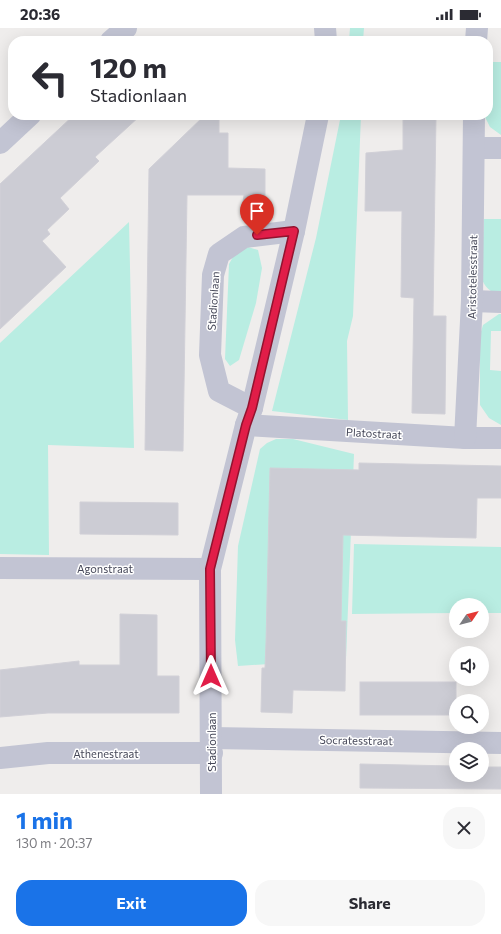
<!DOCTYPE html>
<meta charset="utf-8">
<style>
body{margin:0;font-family:Commissioner,sans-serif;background:#f7f7f7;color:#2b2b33;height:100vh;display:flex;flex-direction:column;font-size:15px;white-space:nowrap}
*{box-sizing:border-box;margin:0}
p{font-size:13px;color:#7c7c81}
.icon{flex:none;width:22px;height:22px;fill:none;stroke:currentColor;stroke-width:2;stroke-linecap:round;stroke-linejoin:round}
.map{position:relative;height:766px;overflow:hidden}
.panel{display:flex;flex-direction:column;background:#fff;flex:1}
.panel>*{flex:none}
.banner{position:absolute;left:8px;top:8px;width:485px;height:84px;border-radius:16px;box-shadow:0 4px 16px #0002;background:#fff;color:#2b2b33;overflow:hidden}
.needle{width:26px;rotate:55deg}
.fabs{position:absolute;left:449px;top:570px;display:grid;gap:8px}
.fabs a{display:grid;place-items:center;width:40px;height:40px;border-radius:50%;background:#fff;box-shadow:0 4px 16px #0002;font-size:20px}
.pin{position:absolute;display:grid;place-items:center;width:34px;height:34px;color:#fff;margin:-41px -17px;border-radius:50% 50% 50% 0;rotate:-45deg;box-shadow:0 0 4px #0007}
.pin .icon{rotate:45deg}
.me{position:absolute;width:44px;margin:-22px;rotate:0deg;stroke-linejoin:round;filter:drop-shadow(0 0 3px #0008)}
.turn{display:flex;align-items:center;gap:14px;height:84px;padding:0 16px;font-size:18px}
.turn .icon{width:52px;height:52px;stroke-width:2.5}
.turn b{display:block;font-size:28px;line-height:34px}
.round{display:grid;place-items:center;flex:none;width:42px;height:42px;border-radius:16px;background:#f7f7f7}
.summary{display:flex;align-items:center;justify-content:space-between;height:68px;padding:0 16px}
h1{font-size:24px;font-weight:700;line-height:30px;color:#1a73e8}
.cta{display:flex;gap:8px;margin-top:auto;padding:8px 16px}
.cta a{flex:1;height:46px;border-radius:16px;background:#1a73e8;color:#fff;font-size:16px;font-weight:700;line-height:46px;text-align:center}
.cta a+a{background:#f7f7f7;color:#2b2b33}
.status{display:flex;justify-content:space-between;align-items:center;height:28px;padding:0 20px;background:#fff;direction:ltr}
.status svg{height:11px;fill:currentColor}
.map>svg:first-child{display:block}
</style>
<div class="status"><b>20:36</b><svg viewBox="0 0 49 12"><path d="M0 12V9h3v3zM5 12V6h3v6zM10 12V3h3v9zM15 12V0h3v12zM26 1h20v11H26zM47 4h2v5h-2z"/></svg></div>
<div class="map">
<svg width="501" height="766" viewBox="0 0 501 766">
<rect width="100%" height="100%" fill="#efedec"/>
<g fill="#b9ede2">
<path d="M350,0H364L363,13H349Z"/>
<path d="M488,34H501V107L490,99L484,87H488Z"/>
<path d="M341,87H361L353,288L347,313L348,392L272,383L316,210Z"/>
<path d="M484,191H501V267C490,264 485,260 481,249Z"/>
<path d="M129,194L134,420L48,417L49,527L0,526V315Z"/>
<path d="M248,219L258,222L262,240L256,275L239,332L230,338L225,331L229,236L234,227Z"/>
<path d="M499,286H501V303H491L490,342L501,343V397L489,390L480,377V307L483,297Z"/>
<path d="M276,411H293L354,426L346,631L238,638L235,612L238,518L260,421L267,415Z"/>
<path d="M354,516L501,519V585H482V577H456V585L352,586Z"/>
</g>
<g fill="#ccccd4" stroke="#d1d0d7">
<path d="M74,87H141L95,129L99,133L60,170L69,181L47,202L50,206L42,213L66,239L0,301V156Z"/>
<path d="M205,87H219V105H228V140L265,141V175H243L244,167H187L183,423L145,422L149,141Z"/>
<path d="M403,87H436L433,288H446L445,386L412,385L414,270L401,269L402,183H365L366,125L403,122Z"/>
<path d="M359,435L501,438V470H477L476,510L343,507L341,593H346L345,663L293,662L292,685L261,684L262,640H265L266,615L270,440L359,442Z"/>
<path d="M80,474L178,475V507L80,506Z"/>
<path d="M120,586L157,587V648H179V685H48L0,689V642L79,633V637H120Z"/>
<rect x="360" y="654" width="96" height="33"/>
<path d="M360,736L453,738H456V747H482V739H501V761L360,760Z"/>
</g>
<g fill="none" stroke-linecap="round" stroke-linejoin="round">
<g stroke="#c2c4d3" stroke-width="22">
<path d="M325,0L326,13"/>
<path d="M111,13L126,0"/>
<path d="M476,13L477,0"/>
<path d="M0,115L30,87"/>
<path d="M474,120H501"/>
<path d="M472,273L501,274"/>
<path d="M252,380L219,363L210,327L213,247L219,226L244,209L294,203"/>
<path d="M246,397L465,410H501"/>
<path d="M465,410L472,273L474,87"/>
<path d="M0,540L210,541"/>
<path d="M212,710L501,715"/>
<path d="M0,730L48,725H212"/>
<path d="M211,766L210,541L246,397L252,380L294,203L318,87"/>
</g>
</g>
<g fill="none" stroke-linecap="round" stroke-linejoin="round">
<g stroke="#92132f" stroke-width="10">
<path id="route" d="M211,648L210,541L246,397L252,380L294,203L257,207"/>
</g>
<use href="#route" stroke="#e11d48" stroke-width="7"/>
</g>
<g text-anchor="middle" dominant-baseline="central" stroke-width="3" stroke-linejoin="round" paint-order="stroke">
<g font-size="11" fill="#454758" stroke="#fff">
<text transform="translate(472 249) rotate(-89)">Aristotelesstraat</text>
<text transform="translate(213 273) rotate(-86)">Stadionlaan</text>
<text transform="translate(374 405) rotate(3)">Platostraat</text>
<text x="105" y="540">Agonstraat</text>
<text transform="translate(356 712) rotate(1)">Socratesstraat</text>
<text transform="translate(211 714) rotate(-90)">Stadionlaan</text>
<text x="106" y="725">Athenestraat</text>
</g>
</g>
</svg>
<div class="fabs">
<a><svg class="needle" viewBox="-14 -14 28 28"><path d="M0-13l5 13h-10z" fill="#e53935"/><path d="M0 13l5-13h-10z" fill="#7c7c81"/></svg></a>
<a><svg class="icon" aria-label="sound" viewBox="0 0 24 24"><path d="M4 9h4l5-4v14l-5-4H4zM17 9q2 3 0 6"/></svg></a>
<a><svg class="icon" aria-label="search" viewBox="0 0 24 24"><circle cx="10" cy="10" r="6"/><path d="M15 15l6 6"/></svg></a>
<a><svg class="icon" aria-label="layers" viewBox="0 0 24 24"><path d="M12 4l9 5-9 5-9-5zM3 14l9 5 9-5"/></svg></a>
</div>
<div class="pin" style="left:257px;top:207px;background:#d93025"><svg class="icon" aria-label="arrive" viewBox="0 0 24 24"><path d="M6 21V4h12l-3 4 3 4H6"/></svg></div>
<svg class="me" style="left:211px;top:648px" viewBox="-20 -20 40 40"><path d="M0-17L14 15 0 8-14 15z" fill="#e11d48" stroke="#fff" stroke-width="4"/></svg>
<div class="banner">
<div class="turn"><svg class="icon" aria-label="left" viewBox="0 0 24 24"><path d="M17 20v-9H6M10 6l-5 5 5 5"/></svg><div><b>120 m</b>Stadionlaan</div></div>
</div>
</div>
<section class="panel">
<div class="summary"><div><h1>1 min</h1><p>130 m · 20:37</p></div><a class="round"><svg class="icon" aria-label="close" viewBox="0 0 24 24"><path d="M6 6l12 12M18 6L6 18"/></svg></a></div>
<div class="cta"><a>Exit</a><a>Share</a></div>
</section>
